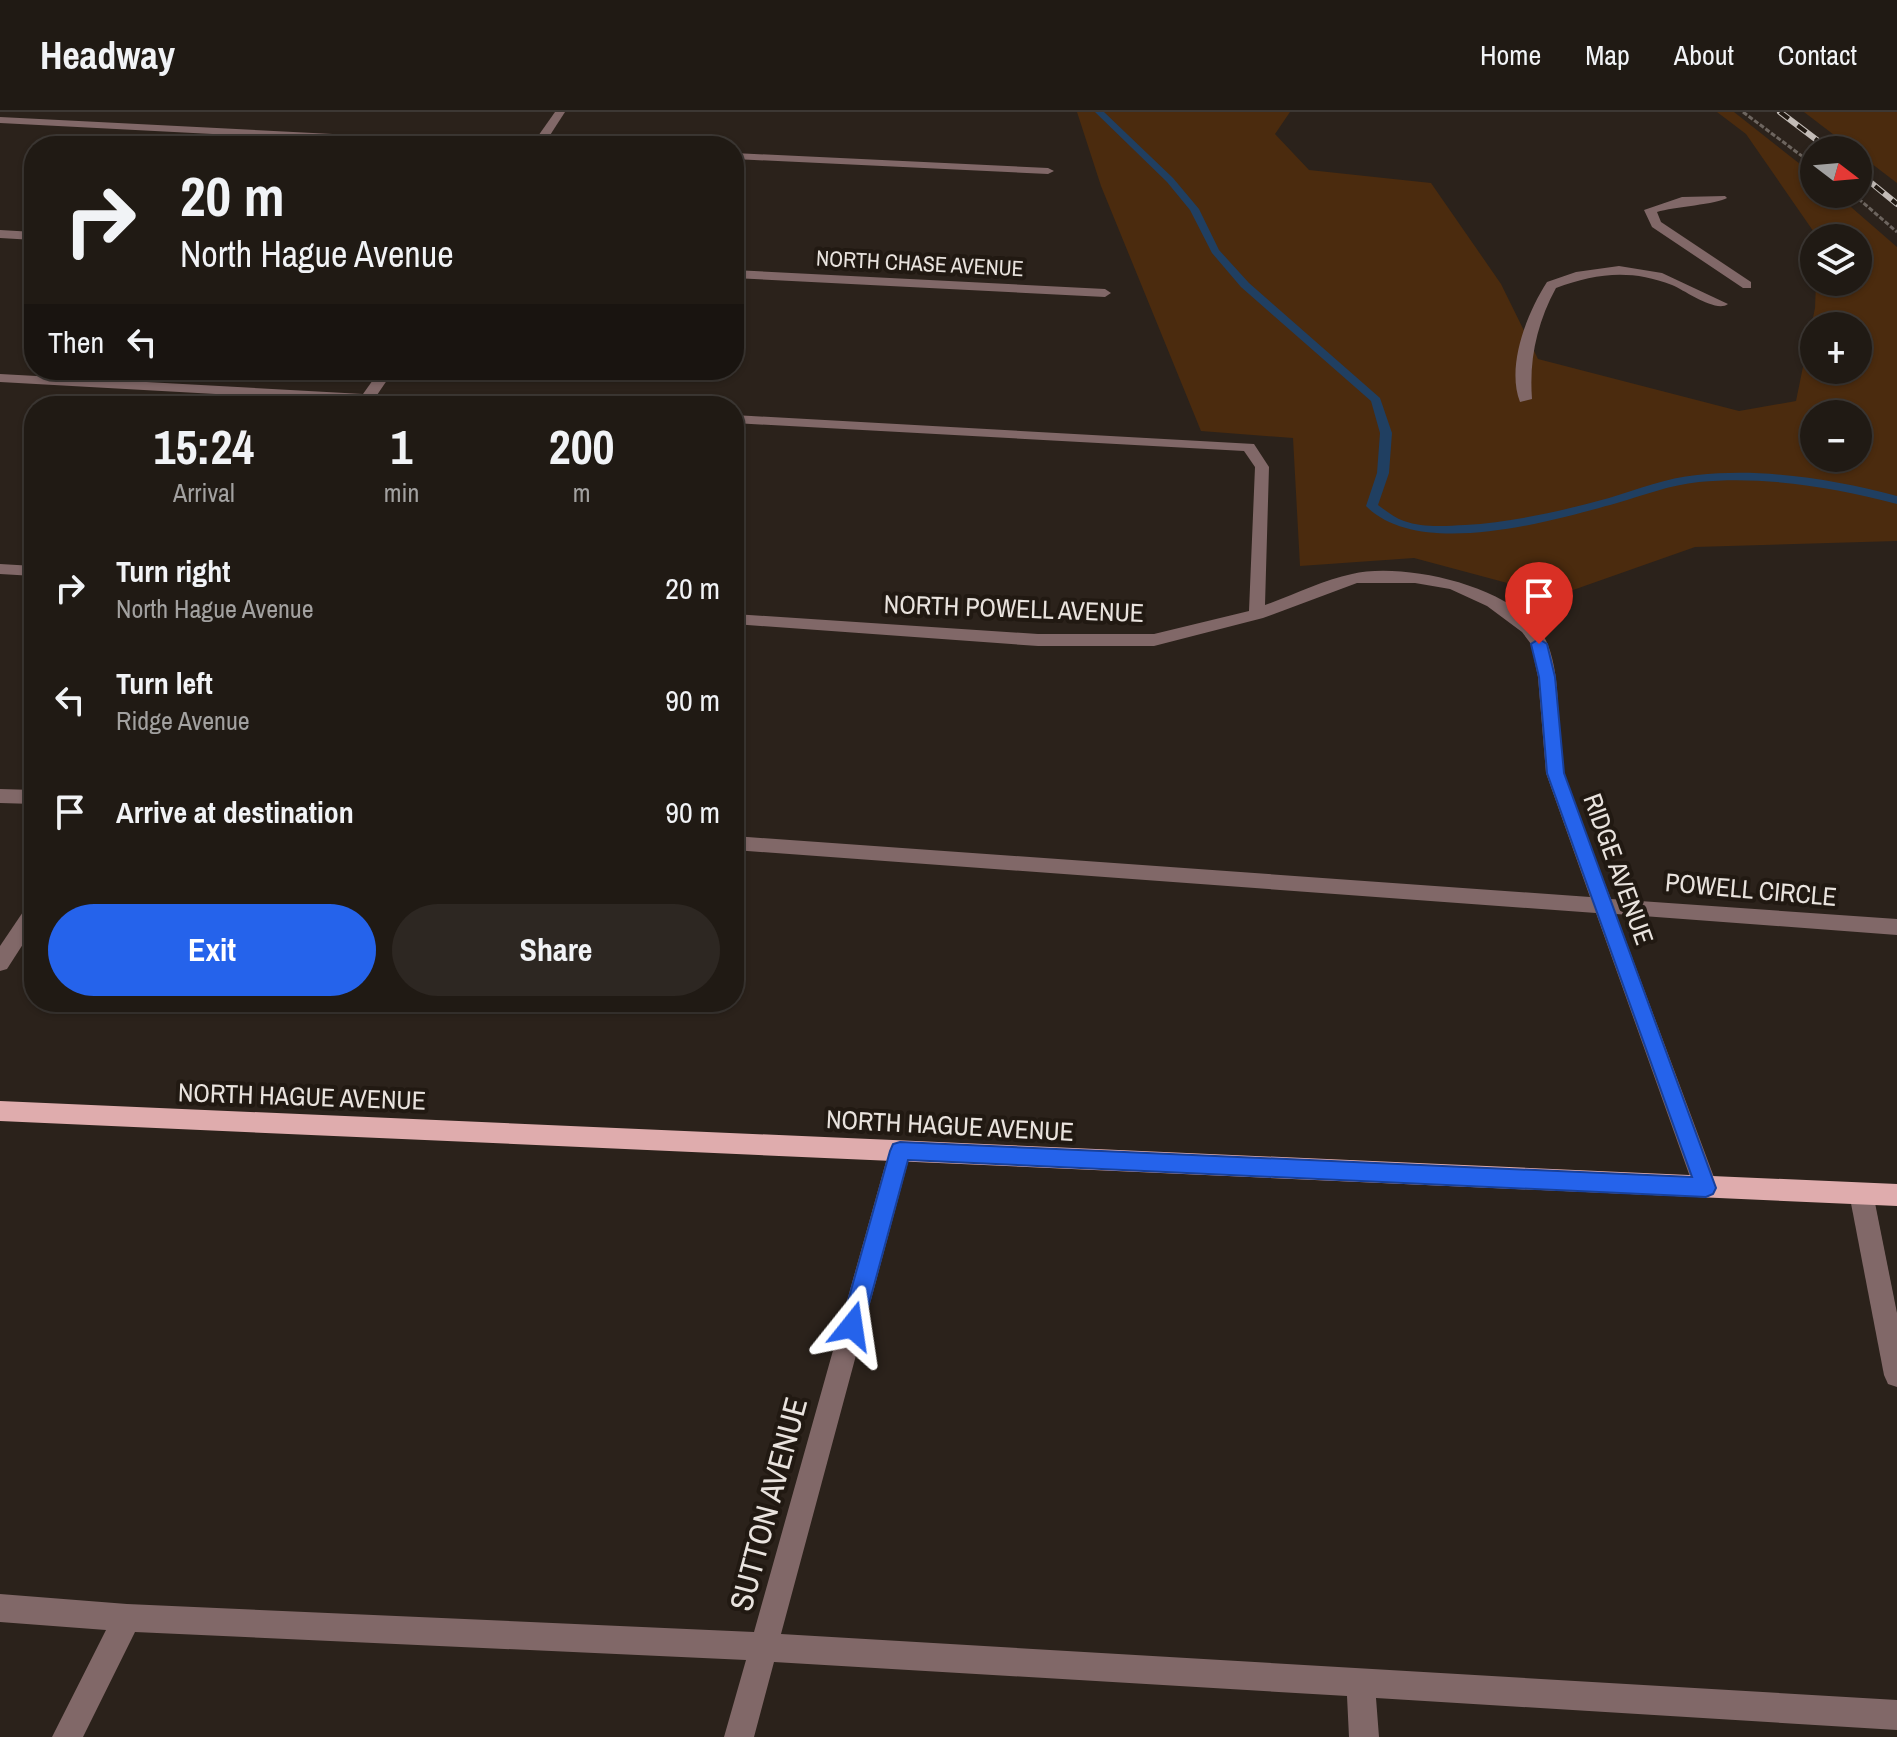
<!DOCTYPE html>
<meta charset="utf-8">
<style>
body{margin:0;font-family:"Archivo Narrow",sans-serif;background:#2d2722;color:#f1f3f6;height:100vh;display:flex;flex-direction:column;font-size:30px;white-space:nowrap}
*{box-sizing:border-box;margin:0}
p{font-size:26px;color:#a2a1a0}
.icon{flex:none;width:44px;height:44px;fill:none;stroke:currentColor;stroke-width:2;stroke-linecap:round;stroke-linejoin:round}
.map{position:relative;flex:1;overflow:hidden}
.sheet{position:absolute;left:24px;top:284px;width:720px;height:616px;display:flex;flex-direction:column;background:#201a14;border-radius:32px;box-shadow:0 2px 6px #0004,0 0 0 2px #3d3834}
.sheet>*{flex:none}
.top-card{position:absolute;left:24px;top:24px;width:720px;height:244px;border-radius:32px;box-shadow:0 2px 6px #0004,0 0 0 2px #3d3834;background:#201a14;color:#f1f3f6;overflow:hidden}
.needle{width:52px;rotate:106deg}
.fabs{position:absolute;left:1800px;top:24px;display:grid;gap:16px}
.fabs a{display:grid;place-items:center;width:72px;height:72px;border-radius:50%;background:#201a14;box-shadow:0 2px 6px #0004,0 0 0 2px #3d3834;font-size:40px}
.pin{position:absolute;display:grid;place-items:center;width:68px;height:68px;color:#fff;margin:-82px -34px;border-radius:50% 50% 50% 0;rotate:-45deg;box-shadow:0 0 8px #0007}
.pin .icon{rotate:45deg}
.me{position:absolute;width:88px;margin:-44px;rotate:15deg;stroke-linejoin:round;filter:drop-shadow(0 0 6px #0008)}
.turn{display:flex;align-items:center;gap:28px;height:168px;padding:0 24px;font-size:36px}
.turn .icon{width:104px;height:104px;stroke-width:2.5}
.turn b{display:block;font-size:56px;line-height:68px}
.then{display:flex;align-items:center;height:76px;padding:0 24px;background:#0003;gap:16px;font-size:30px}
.eta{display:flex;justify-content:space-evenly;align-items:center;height:136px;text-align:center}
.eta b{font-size:48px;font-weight:700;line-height:56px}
.primary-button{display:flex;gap:16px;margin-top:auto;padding:16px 24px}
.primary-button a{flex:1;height:92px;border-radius:48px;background:#2563eb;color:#fff;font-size:32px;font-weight:700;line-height:92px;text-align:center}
.primary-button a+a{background:#2d2722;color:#f1f3f6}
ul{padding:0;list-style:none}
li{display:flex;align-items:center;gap:24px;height:112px;padding:0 24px}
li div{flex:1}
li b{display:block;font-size:30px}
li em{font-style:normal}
header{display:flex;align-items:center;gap:48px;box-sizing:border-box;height:112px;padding:0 40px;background:#201a14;border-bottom:2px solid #3d3834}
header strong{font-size:38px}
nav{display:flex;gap:44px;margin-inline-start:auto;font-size:28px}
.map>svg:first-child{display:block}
</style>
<header>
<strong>Headway</strong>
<nav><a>Home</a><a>Map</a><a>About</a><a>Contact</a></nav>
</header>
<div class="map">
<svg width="1897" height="1625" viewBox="0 0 1897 1625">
<rect width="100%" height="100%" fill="#2b221b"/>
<g fill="#4b2b0e" fill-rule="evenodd">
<path d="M1077,0H1290L1275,22L1309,58L1431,71L1501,172L1538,247L1739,299L1796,289L1815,196L1816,170H1858V126H1818L1746,22L1717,0H1734L1814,63V82H1836L1897,135V429L1695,435L1556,484L1414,446L1300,454L1293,326L1201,319L1101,74ZM1814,214H1858V258H1814ZM1814,302H1858V346H1814Z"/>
<path d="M1804,0H1897V71Z"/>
</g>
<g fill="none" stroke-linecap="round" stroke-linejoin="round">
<path fill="#203f61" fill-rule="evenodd" d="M1095,0H1104L1173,66L1199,97L1219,138L1249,171L1380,286L1392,321L1389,361L1378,393C1386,399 1395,406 1404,409C1423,416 1445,414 1465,413C1513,410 1562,399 1609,386C1639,377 1666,366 1697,363C1764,356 1833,367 1897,384V392C1832,375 1766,364 1699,370C1670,373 1644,383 1617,391C1552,409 1419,448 1366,394L1377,361L1380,321L1371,289L1241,175L1212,141L1190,98L1167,70Z"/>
<g stroke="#6d655f" stroke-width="3" stroke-dasharray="5 2" stroke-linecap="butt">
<path d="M1743,0L1814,53"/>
<path d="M1853,82L1897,120"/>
</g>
<g fill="#816868" fill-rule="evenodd">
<path d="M555,0H565L543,34H531Z"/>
<path d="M0,5L512,31L518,34H447L0,11Z"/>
<path d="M734,41L1048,56L1054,59L1048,62L734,47Z"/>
<path d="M1725,84L1727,86C1718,92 1673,95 1657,100L1661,110L1751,170V176H1743L1652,115L1644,98L1682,85Z"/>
<path d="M0,118L34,120V128L0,126Z"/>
<path d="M1619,154L1662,161L1728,192C1716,201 1686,179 1672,173C1631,157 1596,161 1556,176C1537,211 1529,247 1532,287L1520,290C1506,254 1527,201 1547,170L1576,160Z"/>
<path d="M734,158L1105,177L1111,181L1105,185L734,166Z"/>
<path d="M380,258H394L377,283L501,290L508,294L371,291L369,294H355L358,290L0,270V262L363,282Z"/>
<path d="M734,303L1254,332L1269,355L1265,493C1294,483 1323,468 1352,462C1405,449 1526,476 1548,533C1563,573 1555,619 1564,660C1572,697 1597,749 1611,787L1897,807V823L1616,802L1718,1076L1714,1083L1706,1086L1698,1083L1694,1076L1596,801L734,738V724L1590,785L1546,661L1538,565L1531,532L1522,520L1487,494L1450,477L1415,471H1357L1263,506L1154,534H1038L734,512V502L1038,522H1154L1249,499L1255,355L1244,339L734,311Z"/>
<path d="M0,452L34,454V464L0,462Z"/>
<path d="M0,677L34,678V692L0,691Z"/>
<path d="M34,791V815L7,857L0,859V834L27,794Z"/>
<path d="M900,1029L908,1032L911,1039L781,1522L1897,1588V1618L1376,1586L1379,1625H1349L1347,1584L774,1550L754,1625H724L746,1548L135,1520L83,1625H52L106,1518L0,1510V1482L127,1492L754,1520L889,1039L892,1032Z"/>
<path d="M1861,1071L1869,1074L1873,1081L1897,1201V1275L1888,1272L1884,1263L1849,1081L1853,1074Z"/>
</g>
<path fill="#dfacad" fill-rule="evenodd" d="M0,989L1897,1072V1094L0,1009Z"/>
<g stroke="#c3bcb7" stroke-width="6">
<g id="rail">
<path d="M1780,0L1830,38"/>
<path d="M1858,60L1897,92"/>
</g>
</g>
<use href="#rail" stroke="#211912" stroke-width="4" stroke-dasharray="11" stroke-linecap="butt"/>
</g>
<path fill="#2563eb" stroke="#184099" stroke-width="2" d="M1539,527L1547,532L1555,565L1564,661L1716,1076L1713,1082L1706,1085L908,1048L863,1214L860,1222L852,1225L844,1222L841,1214L890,1039L893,1032L900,1030L1692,1065L1547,661L1539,565L1531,532Z"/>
<g text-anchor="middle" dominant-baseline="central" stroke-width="8" stroke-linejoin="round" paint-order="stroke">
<g font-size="22" fill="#e9e3de" stroke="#211912">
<text transform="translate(920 151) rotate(3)">NORTH CHASE AVENUE</text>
</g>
<g font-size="26" fill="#e9e3de" stroke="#211912">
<text transform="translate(1014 496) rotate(2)">NORTH POWELL AVENUE</text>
<text transform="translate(1619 757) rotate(70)">RIDGE AVENUE</text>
<text transform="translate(1751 777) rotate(5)">POWELL CIRCLE</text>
<text transform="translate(302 984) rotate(2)">NORTH HAGUE AVENUE</text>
<text transform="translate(950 1013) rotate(3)">NORTH HAGUE AVENUE</text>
</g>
<g font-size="32" fill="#e9e3de" stroke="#211912">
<text transform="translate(768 1392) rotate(-75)">SUTTON AVENUE</text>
</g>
</g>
</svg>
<div class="fabs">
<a><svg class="needle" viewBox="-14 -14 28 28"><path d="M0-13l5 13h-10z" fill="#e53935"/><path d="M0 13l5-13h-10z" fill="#a2a1a0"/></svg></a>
<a><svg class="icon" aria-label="layers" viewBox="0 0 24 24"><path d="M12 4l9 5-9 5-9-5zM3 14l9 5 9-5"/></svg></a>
<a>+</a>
<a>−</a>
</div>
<div class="pin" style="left:1539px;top:532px;background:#d93025"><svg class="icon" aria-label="arrive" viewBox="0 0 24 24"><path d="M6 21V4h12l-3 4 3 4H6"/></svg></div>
<svg class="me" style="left:852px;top:1214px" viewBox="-20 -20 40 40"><path d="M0-17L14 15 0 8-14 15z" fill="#2563eb" stroke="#fff" stroke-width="4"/></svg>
<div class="top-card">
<div class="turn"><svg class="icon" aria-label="right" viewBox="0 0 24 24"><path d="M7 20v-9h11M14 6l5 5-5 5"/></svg><div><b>20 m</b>North Hague Avenue</div></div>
<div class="then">Then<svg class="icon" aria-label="left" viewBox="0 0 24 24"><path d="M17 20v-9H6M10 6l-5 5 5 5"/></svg></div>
</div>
<section class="sheet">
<div class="eta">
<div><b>15:24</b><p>Arrival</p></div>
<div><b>1</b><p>min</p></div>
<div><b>200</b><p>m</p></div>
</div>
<ul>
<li><svg class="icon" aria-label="right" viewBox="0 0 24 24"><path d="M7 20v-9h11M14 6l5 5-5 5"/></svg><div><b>Turn right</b><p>North Hague Avenue</p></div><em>20 m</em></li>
<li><svg class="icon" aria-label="left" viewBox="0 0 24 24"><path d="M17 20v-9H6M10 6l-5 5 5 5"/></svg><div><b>Turn left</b><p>Ridge Avenue</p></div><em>90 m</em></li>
<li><svg class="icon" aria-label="arrive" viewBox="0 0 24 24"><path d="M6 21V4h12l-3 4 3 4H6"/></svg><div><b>Arrive at destination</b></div><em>90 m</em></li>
</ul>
<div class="primary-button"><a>Exit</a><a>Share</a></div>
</section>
</div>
